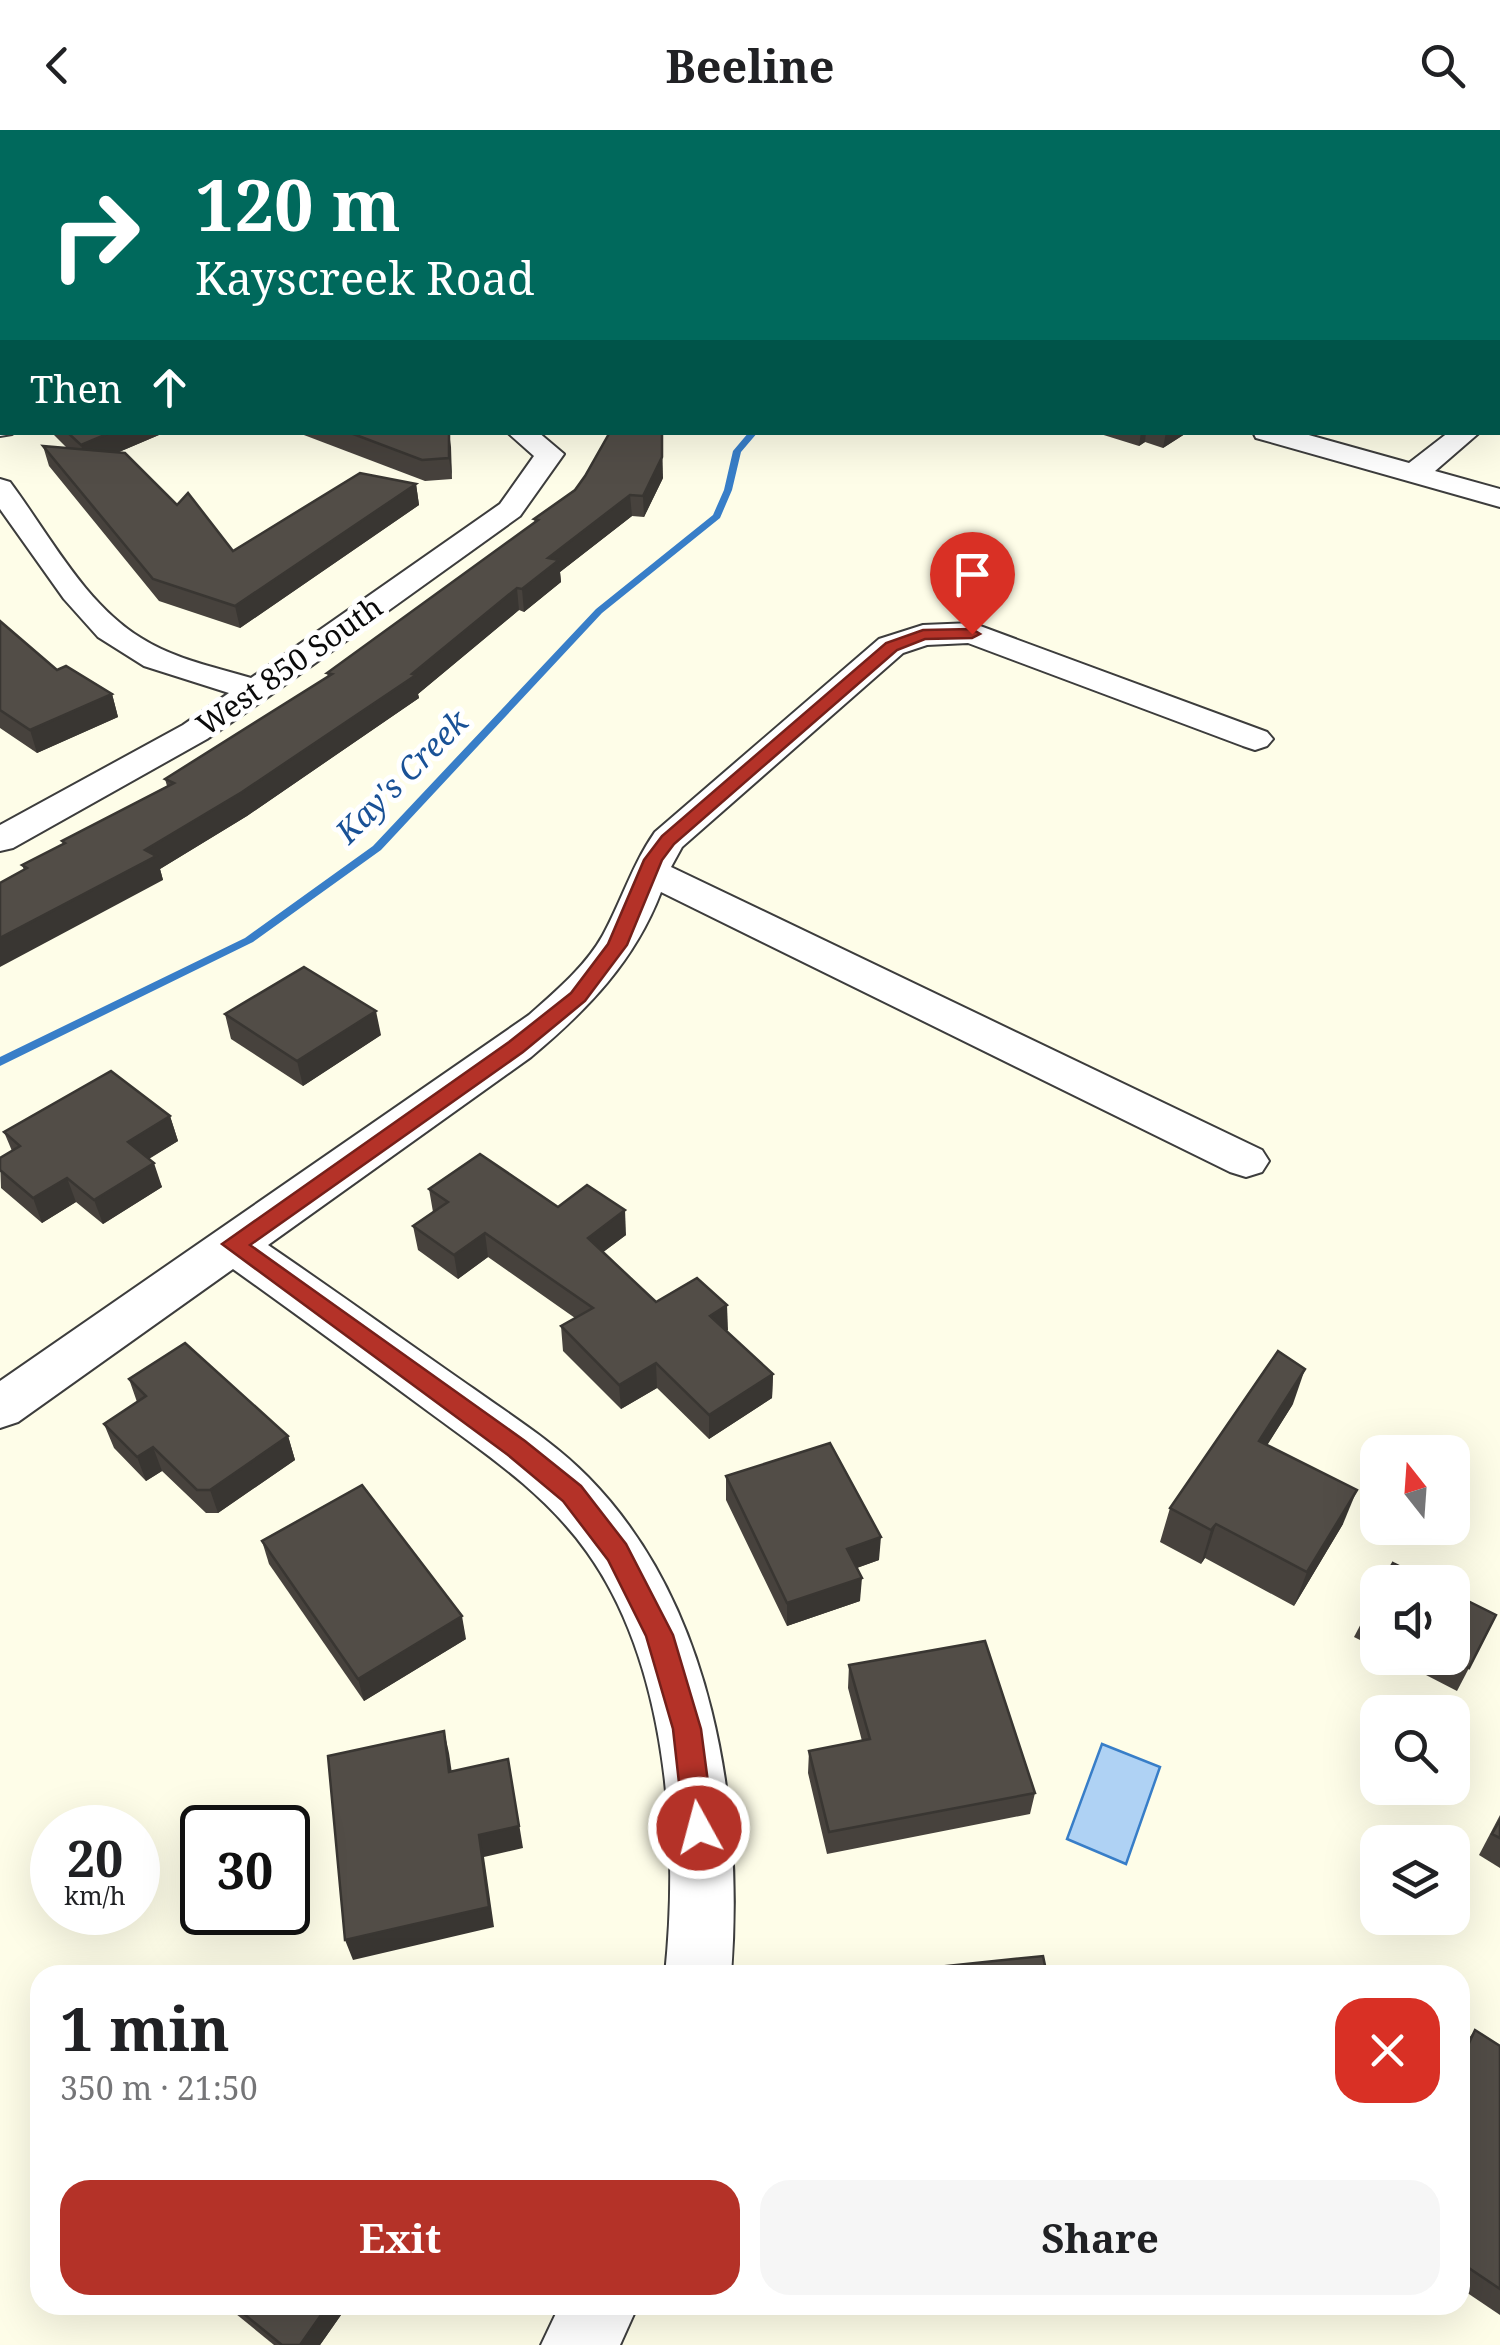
<!DOCTYPE html>
<meta charset="utf-8">
<style>
body{margin:0;font-family:"Noto Serif",serif;background:#f6f6f6;color:#202124;height:100vh;display:flex;flex-direction:column;font-size:38px;white-space:nowrap}
*{box-sizing:border-box;margin:0}
p{font-size:32px;color:#757577}
.icon{flex:none;width:55px;height:55px;fill:none;stroke:currentColor;stroke-width:2;stroke-linecap:round;stroke-linejoin:round}
.map{position:relative;flex:1;overflow:hidden}
.side{position:absolute;left:30px;top:1835px;width:1440px;height:350px;display:flex;flex-direction:column;background:#fff;border-radius:30px;box-shadow:0 10px 40px #0002}
.side>*{flex:none}
.banner{position:absolute;left:0px;top:0px;width:1500px;height:305px;box-shadow:0 10px 40px #0002;background:#00695c;color:#fff;overflow:hidden}
.needle{width:65px;rotate:343deg}
.fabs{position:absolute;left:1360px;top:1305px;display:grid;gap:20px}
.fabs a{display:grid;place-items:center;width:110px;height:110px;border-radius:20px;background:#fff;box-shadow:0 10px 40px #0002;font-size:50px}
.speed{position:absolute;left:30px;top:1675px;display:flex;gap:20px;font-size:50px;font-weight:700;text-align:center}
.speed>*{display:grid;place-content:center;width:130px;height:130px;border-radius:50%;background:#fff;box-shadow:0 10px 40px #0002;line-height:1}
.speed small{font-size:25px;font-weight:400}
.speed .limit{border:5px solid #111;border-radius:15px;background:#fff;color:#111}
.pin{position:absolute;display:grid;place-items:center;width:85px;height:85px;color:#fff;margin:-102px -42px;border-radius:50% 50% 50% 0;rotate:-45deg;box-shadow:0 0 10px #0007}
.pin .icon{rotate:45deg}
.me{position:absolute;width:110px;margin:-55px;rotate:353deg;stroke-linejoin:round;filter:drop-shadow(0 0 8px #0008)}
.turn{display:flex;align-items:center;gap:35px;height:210px;padding:0 30px;font-size:45px}
.turn .icon{width:130px;height:130px;stroke-width:2.5}
.turn b{display:block;font-size:70px;line-height:85px}
.then{display:flex;align-items:center;height:95px;padding:0 30px;background:#0003;gap:20px;font-size:38px}
.round{display:grid;place-items:center;flex:none;width:105px;height:105px;border-radius:30px;background:#f6f6f6}
.summary{display:flex;align-items:center;justify-content:space-between;height:170px;padding:0 30px}
h1{font-size:60px;font-weight:700;line-height:75px}
.primary-button{display:flex;gap:20px;margin-top:auto;padding:20px 30px}
.primary-button a{flex:1;height:115px;border-radius:30px;background:#b43228;color:#fff;font-size:40px;font-weight:700;line-height:115px;text-align:center}
.primary-button a+a{background:#f6f6f6;color:#202124}
header{display:flex;justify-content:space-between;align-items:center;height:130px;padding:0 30px;background:#fff;font-size:45px;font-weight:700}
.map>svg:first-child{display:block}
</style>
<header><svg class="icon" aria-label="back" viewBox="0 0 24 24"><path d="M15 5l-7 7 7 7"/></svg>Beeline<svg class="icon" aria-label="search" viewBox="0 0 24 24"><circle cx="10" cy="10" r="6"/><path d="M15 15l6 6"/></svg></header>
<div class="map">
<svg width="1500" height="2215" viewBox="0 0 1500 2215">
<rect width="100%" height="100%" fill="#fefde8"/>
<path fill="#afd2f4" stroke="#387ec8" stroke-width="2.5" d="M1102,1614L1160,1637L1126,1734L1067,1709Z"/>
<g fill="none" stroke-linecap="round" stroke-linejoin="round">
<g fill="#387ec8" fill-rule="evenodd">
<path d="M1019,0L1017,2H1011L1013,0Z"/>
<path d="M749,302H758L741,322L732,360L720,388L602,483L381,720L253,812L0,936V927L245,808L373,716L596,479L713,385L724,360L733,321Z"/>
</g>
<g stroke="#3d3d3d" stroke-width="4">
<g id="minor">
<path d="M1185,0H1206L1207,2H1187Z"/>
<rect x="1498" y="191" width="2" height="15"/>
<path d="M1500,273V290H1498V274Z"/>
<path d="M0,290L2,302L12,304L0,306Z"/>
<path d="M507,302H538L564,324L520,386L268,567L207,609L13,718L0,721V695L183,595L229,563L144,536L98,507L64,469L0,379V349L10,352C49,404 84,473 141,508C174,529 214,537 251,548L500,374L534,326Z"/>
<path d="M1253,302H1298L1409,333L1449,302H1480L1435,341L1500,359V377L1256,308Z"/>
<path d="M972,493L1267,602L1273,609L1267,616L1255,620L1243,616L968,513L927,515L903,523L682,717L671,737L1262,1020L1269,1031L1262,1042L1246,1047L1230,1042L661,762C634,832 588,879 531,927L268,1115C337,1162 405,1211 474,1259C512,1286 555,1313 588,1347C713,1474 744,1675 731,1845H665C679,1711 668,1535 587,1422C545,1363 486,1324 429,1282C364,1234 299,1186 233,1139L18,1292L0,1298V1251L529,885C556,861 585,837 603,805C622,770 632,735 655,702L879,509L923,495Z"/>
<path d="M560,2175H638L620,2215H541Z"/>
</g>
</g>
<g stroke="#2c2c2c" stroke-width="5">
<path id="secondary" d="M2,198V216L0,217V199Z"/>
</g>
<use href="#minor" fill="#fff" fill-rule="evenodd"/>
<use href="#secondary" fill="#fcfca5" fill-rule="evenodd"/>
</g>
<g fill="#47423d">
<path d="M96,0H467L460,2H105Z"/>
<path d="M2,223V257L0,255V224Z"/>
<path d="M51,302H166L119,322L177,375L233,421L416,354L419,375L240,498L159,471L49,336L43,316L67,318Z"/>
<path d="M296,302H449L452,349L425,351Z"/>
<path d="M1094,302H1188L1163,318L1145,312L1139,316Z"/>
<path d="M663,348L644,387L632,386L560,442L561,452L524,482L519,480L418,564L419,568L247,686L160,739L163,750L24,740L22,735L63,714L62,711L167,656L165,649L328,547L327,543L535,393L534,389Z"/>
<path d="M0,491L57,540L112,564L118,587L37,623L0,598Z"/>
<path d="M225,884L381,905L303,956L231,909Z"/>
<path d="M170,986L178,1011L149,1029L162,1057L103,1094L76,1072L42,1093L1,1058L0,1028L12,1021L4,1002Z"/>
<path d="M429,1059L558,1077L626,1105L603,1122L656,1172L728,1200L726,1201L773,1244L772,1268L709,1309L657,1258L621,1279L563,1221L561,1196L575,1188L488,1127L458,1149L418,1120L413,1096L433,1082Z"/>
<path d="M129,1249L288,1306L295,1330L218,1383H206L162,1341L146,1351L114,1318L104,1294L137,1272Z"/>
<path d="M1293,1274L1267,1315L1343,1394L1294,1476L1205,1428L1201,1434L1160,1412L1170,1378Z"/>
<path d="M726,1346L879,1430L857,1438L860,1471L787,1496L726,1370Z"/>
<path d="M262,1411L466,1509L364,1571L269,1434Z"/>
<path d="M1378,1461V1519L1354,1507Z"/>
<path d="M1393,1528H1452L1469,1538L1457,1561Z"/>
<path d="M849,1535L1035,1663L1030,1684L827,1724L808,1643L809,1621L862,1611L848,1558Z"/>
<path d="M1500,1685V1738L1479,1725Z"/>
<path d="M1475,1900L1500,1916V2185L1460,2158V1920Z"/>
<path d="M225,2175H348L320,2215H274Z"/>
</g>
<g fill="#393632">
<path d="M422,0H467L460,2H422Z"/>
<path d="M1500,3V18L1498,19V5Z"/>
<path d="M2,141V161L0,162V142Z"/>
<path d="M112,302H166L86,336L81,315Z"/>
<path d="M449,302L451,317L452,349L449,328Z"/>
<path d="M662,302L663,348L644,387L643,366Z"/>
<path d="M1141,302H1146L1145,312L1139,316Z"/>
<path d="M1166,302H1188L1163,318Z"/>
<path d="M416,354L419,375L240,498L235,476Z"/>
<path d="M630,365L632,386L560,442L561,452L524,482L522,459L548,428Z"/>
<path d="M517,458L519,480L418,564L419,568L247,686L160,739L163,750L0,837V808L145,720L412,544Z"/>
<path d="M112,564L118,587L37,623L30,600Z"/>
<path d="M376,881L381,905L303,956L297,931Z"/>
<path d="M170,986L178,1011L136,1036L128,1012Z"/>
<path d="M154,1033L162,1057L103,1094L94,1070Z"/>
<path d="M67,1048L76,1072L42,1093L33,1068Z"/>
<path d="M625,1080L626,1105L590,1132L588,1108Z"/>
<path d="M485,1103L488,1127L458,1149L454,1125Z"/>
<path d="M727,1175L728,1200L710,1210V1186Z"/>
<path d="M656,1233L657,1258L621,1279L619,1255Z"/>
<path d="M1305,1239L1293,1274L1248,1346L1259,1311Z"/>
<path d="M773,1244L772,1268L709,1309V1285Z"/>
<path d="M288,1306L295,1330L218,1383L210,1360Z"/>
<path d="M153,1317L162,1341L146,1351L137,1327Z"/>
<path d="M1357,1360L1343,1394L1294,1476L1307,1442Z"/>
<path d="M1216,1394L1205,1428L1201,1434L1211,1400Z"/>
<path d="M881,1407L879,1430L845,1442L847,1419Z"/>
<path d="M862,1448L860,1471L787,1496V1473Z"/>
<path d="M462,1486L466,1509L364,1571L358,1549Z"/>
<path d="M444,1601L449,1623L455,1664L449,1642Z"/>
<path d="M512,1651L523,1718L484,1727L494,1797L353,1830L345,1810L479,1705Z"/>
<path d="M328,2175H348L320,2215H300Z"/>
</g>
<g fill="#524d47" stroke="#393632" stroke-width="2.5">
<path d="M150,0H429L439,2H158Z"/>
<path d="M691,0H791L801,2H684Z"/>
<path d="M1080,0H1150V2H1079Z"/>
<path d="M1398,0H1500V3L1379,2Z"/>
<path d="M0,40L2,41V141L0,142Z"/>
<path d="M2,223V242L0,240V224Z"/>
<path d="M67,302H112L81,315Z"/>
<path d="M348,302H449V328L422,330Z"/>
<path d="M610,302H662V327L643,366L630,365L548,428L559,430L522,459L517,458L412,544L416,545L242,662L145,720L156,726L0,808V753L27,738L22,735L65,713L62,711L174,653L165,649L332,544L327,543L538,390L534,389L575,360L585,346Z"/>
<path d="M43,316L125,323L177,375L188,363L233,421L360,343L416,354L235,476L153,449Z"/>
<path d="M0,491L57,540L66,536L112,564L30,600L0,580Z"/>
<path d="M304,837L376,881L297,931L225,884Z"/>
<path d="M111,941L170,986L128,1012L154,1033L94,1070L67,1048L33,1068L0,1040V1028L20,1016L4,1002Z"/>
<path d="M480,1024L558,1077L587,1055L625,1080L588,1108L656,1172L697,1148L727,1175L710,1186L773,1244L709,1285L656,1233L619,1255L561,1196L593,1178L485,1103L454,1125L413,1096L448,1072L429,1059Z"/>
<path d="M185,1213L288,1306L210,1360H197L153,1317L137,1327L104,1294L146,1266L129,1249Z"/>
<path d="M1278,1221L1305,1239L1259,1311L1357,1360L1307,1442L1216,1394L1211,1400L1170,1378Z"/>
<path d="M830,1313L881,1407L847,1419L862,1448L787,1473L726,1346Z"/>
<path d="M362,1355L462,1486L358,1549L262,1411Z"/>
<path d="M1393,1433L1432,1452H1382Z"/>
<path d="M1378,1461V1491L1364,1484Z"/>
<path d="M1452,1463L1496,1485L1469,1538L1448,1528H1452Z"/>
<path d="M985,1511L1035,1663L829,1702L809,1621L870,1609L849,1535Z"/>
<path d="M444,1601L449,1642L508,1629L519,1696L479,1705L489,1777L345,1810L328,1626Z"/>
<path d="M1500,1690V1708L1492,1704Z"/>
<path d="M1043,1826L1047,1845H918L917,1839Z"/>
<path d="M1475,1900L1500,1916V2159L1460,2132V1933Z"/>
<path d="M233,2175H328L300,2215H282Z"/>
</g>
<path fill="#b43228" stroke="#75201a" stroke-width="2.5" d="M923,500L972,499L980,504L972,508L925,509L897,520L674,714L662,730L627,815L585,871L523,922L250,1115L525,1311L581,1356L626,1414L673,1505L701,1599L714,1698L710,1708L699,1713L689,1708L684,1698L673,1599L646,1506L608,1430L563,1371L508,1325L222,1114L509,912L571,863L608,814L644,730L662,706L886,513Z"/>
<g text-anchor="middle" dominant-baseline="central" stroke-width="10" stroke-linejoin="round" paint-order="stroke">
<g font-size="30" fill="#0a0a0a" stroke="#fff">
<text transform="translate(289 535) rotate(-35)">West 850 South</text>
</g>
<g font-size="32" font-style="italic" fill="#195196" stroke="#fff">
<text transform="translate(401 646) rotate(-45)">Kay's Creek</text>
</g>
</g>
</svg>
<div class="fabs">
<a><svg class="needle" viewBox="-14 -14 28 28"><path d="M0-13l5 13h-10z" fill="#e53935"/><path d="M0 13l5-13h-10z" fill="#757577"/></svg></a>
<a><svg class="icon" aria-label="sound" viewBox="0 0 24 24"><path d="M4 9h4l5-4v14l-5-4H4zM17 9q2 3 0 6"/></svg></a>
<a><svg class="icon" aria-label="search" viewBox="0 0 24 24"><circle cx="10" cy="10" r="6"/><path d="M15 15l6 6"/></svg></a>
<a><svg class="icon" aria-label="layers" viewBox="0 0 24 24"><path d="M12 4l9 5-9 5-9-5zM3 14l9 5 9-5"/></svg></a>
</div>
<div class="speed"><div>20<small>km/h</small></div><div class="limit">30</div></div>
<div class="pin" style="left:972px;top:504px;background:#d93025"><svg class="icon" aria-label="arrive" viewBox="0 0 24 24"><path d="M6 21V4h12l-3 4 3 4H6"/></svg></div>
<svg class="me" style="left:699px;top:1698px" viewBox="-20 -20 40 40"><circle r="17" fill="#b43228" stroke="#fff" stroke-width="3"/><path d="M0-11L8 9 0 5-8 9z" fill="#fff"/></svg>
<div class="banner">
<div class="turn"><svg class="icon" aria-label="right" viewBox="0 0 24 24"><path d="M7 20v-9h11M14 6l5 5-5 5"/></svg><div><b>120 m</b>Kayscreek Road</div></div>
<div class="then">Then<svg class="icon" aria-label="ahead" viewBox="0 0 24 24"><path d="M12 20V5M6 11l6-6 6 6"/></svg></div>
</div>
<section class="side">
<div class="summary"><div><h1>1 min</h1><p>350 m · 21:50</p></div><a class="round" style="background:#d93025;color:#fff"><svg class="icon" aria-label="close" viewBox="0 0 24 24"><path d="M6 6l12 12M18 6L6 18"/></svg></a></div>
<div class="primary-button"><a>Exit</a><a>Share</a></div>
</section>
</div>
